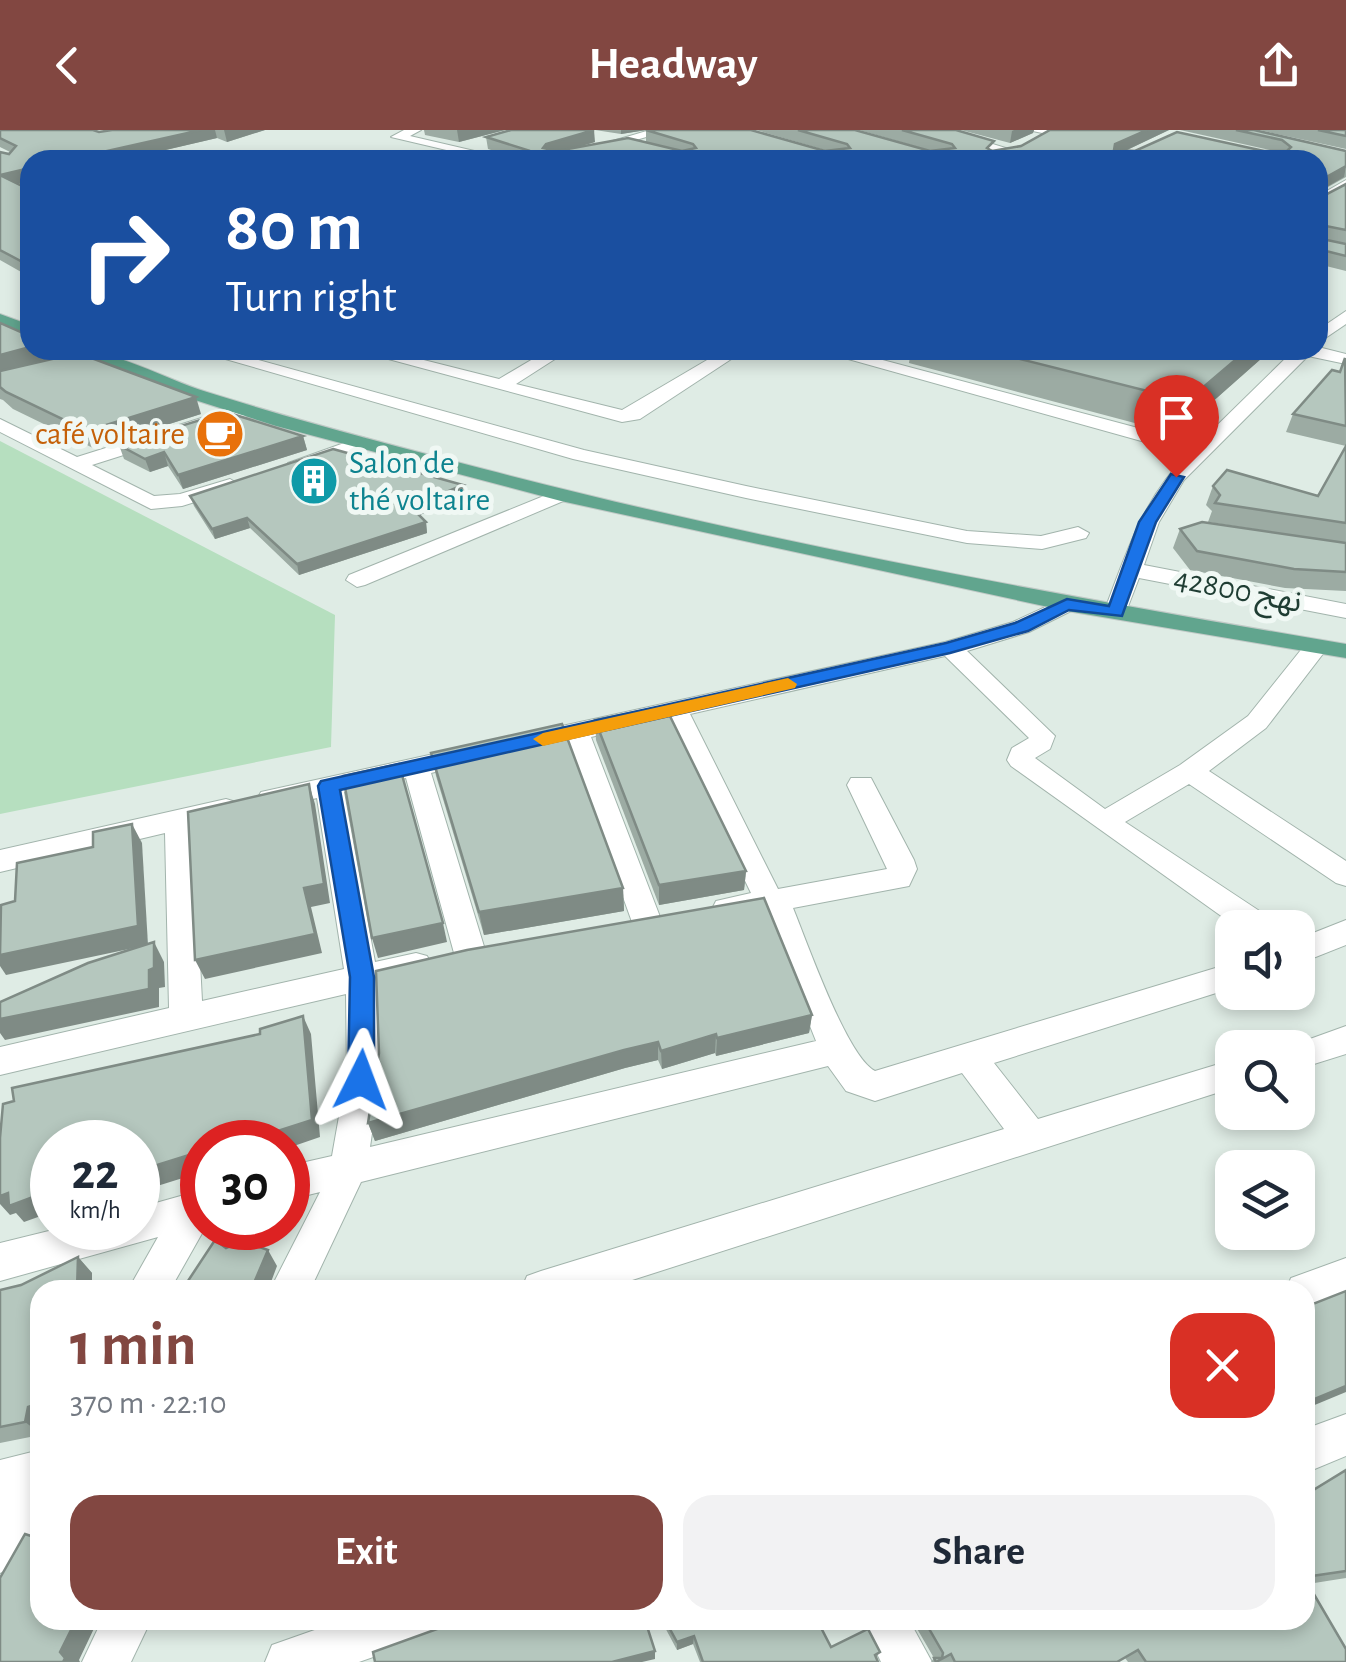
<!DOCTYPE html>
<meta charset="utf-8">
<style>
body{margin:0;font-family:"Alegreya Sans","Noto Sans Arabic",sans-serif;background:#f2f2f3;color:#1f2937;height:100vh;display:flex;flex-direction:column;font-size:38px;white-space:nowrap}
*{box-sizing:border-box;margin:0}
p{font-size:32px;color:#747a83}
.icon{flex:none;width:55px;height:55px;fill:none;stroke:currentColor;stroke-width:2;stroke-linecap:round;stroke-linejoin:round}
.map{position:relative;flex:1;overflow:hidden}
.panel{position:absolute;left:30px;top:1150px;width:1285px;height:350px;display:flex;flex-direction:column;background:#fff;border-radius:30px;box-shadow:0 5px 15px #0003}
.panel>*{flex:none}
.hud{position:absolute;left:20px;top:20px;width:1308px;height:210px;border-radius:30px;box-shadow:0 5px 15px #0003;background:#1a4fa0;color:#fff;overflow:hidden}
.controls{position:absolute;left:1215px;top:780px;display:grid;gap:20px}
.controls a{display:grid;place-items:center;width:100px;height:100px;border-radius:20px;background:#fff;box-shadow:0 5px 15px #0003;font-size:50px}
.speed{position:absolute;left:30px;top:990px;display:flex;gap:20px;font-size:50px;font-weight:700;text-align:center}
.speed>*{display:grid;place-content:center;width:130px;height:130px;border-radius:50%;background:#fff;box-shadow:0 5px 15px #0003;line-height:1}
.speed small{font-size:25px;font-weight:400}
.speed .limit{border:15px solid #d22;background:#fff;color:#111}
.pin{position:absolute;display:grid;place-items:center;width:85px;height:85px;color:#fff;margin:-102px -42px;border-radius:50% 50% 50% 0;rotate:-45deg;box-shadow:0 0 10px #0007}
.pin .icon{rotate:45deg}
.me{position:absolute;width:110px;margin:-55px;rotate:3deg;stroke-linejoin:round;filter:drop-shadow(0 0 8px #0008)}
.turn{display:flex;align-items:center;gap:35px;height:210px;padding:0 40px;font-size:45px}
.turn .icon{width:130px;height:130px;stroke-width:2.5}
.turn b{display:block;font-size:70px;line-height:85px}
.round{display:grid;place-items:center;flex:none;width:105px;height:105px;border-radius:30px;background:#f2f2f3}
.summary{display:flex;align-items:center;justify-content:space-between;height:170px;padding:0 40px}
h1{font-size:60px;font-weight:700;line-height:75px;color:#824741}
.cta{display:flex;gap:20px;margin-top:auto;padding:20px 40px}
.cta a{flex:1;height:115px;border-radius:30px;background:#824741;color:#fff;font-size:40px;font-weight:700;line-height:115px;text-align:center}
.cta a+a{background:#f2f2f3;color:#1f2937}
header{display:flex;justify-content:space-between;align-items:center;height:130px;padding:0 40px;background:#824741;color:#fff;font-size:45px;font-weight:700}
.map>svg:first-child{display:block}
</style>
<header><svg class="icon" aria-label="back" viewBox="0 0 24 24"><path d="M15 5l-7 7 7 7"/></svg>Headway<svg class="icon" aria-label="share" viewBox="0 0 24 24"><path d="M12 15V3M7 8l5-5 5 5M5 13v7h14v-7"/></svg></header>
<div class="map">
<svg width="1346" height="1532" viewBox="0 0 1346 1532">
<rect width="100%" height="100%" fill="#dfece5"/>
<path fill="#b6dfbf" d="M0,311L335,485L331,617L0,684Z"/>
<g fill="none" stroke-linecap="round" stroke-linejoin="round">
<g stroke="#a2b4ac" stroke-width="2">
<g id="minor">
<path d="M404,0H421L410,6L513,30H489L391,7Z"/>
<path d="M650,0H670L568,30H548Z"/>
<path d="M928,0H947L1019,22L1013,26Z"/>
<path d="M1028,0H1053L1047,4Z"/>
<path d="M1346,50V60L1318,75V66Z"/>
<path d="M1346,181V194L1318,213V200Z"/>
<path d="M1318,217L1346,224V234L1308,226L1184,350L1159,392L1144,435L1346,474V488L1139,448L1124,487H1108L1104,482C1126,424 1143,368 1188,324L816,220H845L1198,314L1294,220Z"/>
<path d="M194,220H222L584,320L746,356L967,401L1041,406L1078,397L1089,403L1086,408L1042,419L967,413L746,368L573,329Z"/>
<path d="M355,220H384L499,249L548,220H569L516,254L622,280L724,220H745L640,289L622,292Z"/>
<path d="M246,274L255,280L253,284L92,335L154,366L180,364L230,349L240,355L237,359L182,376L151,379L0,302V289L77,327Z"/>
<path d="M361,307L368,309V317L298,339L288,333Z"/>
<path d="M561,359L571,365L568,369L365,455L357,457L346,450L349,445Z"/>
<path d="M1067,467L1079,474L1075,479L1029,502L967,521L1055,606L1050,619L1035,628L1105,679L1180,635L1248,586L1308,511H1326L1329,516L1266,598L1209,641L1346,731V756L1336,753L1189,654L1125,692L1273,790L1277,798H1238L1011,636L1007,630L1012,618L1029,608L945,526L690,584L778,759L887,739L847,655L851,648H871L914,730L917,739L909,756L793,778C807,812 847,927 875,941L1232,833V858L994,933L1038,989L1232,930V958L601,1160H521L527,1146L541,1141L1004,999L962,943L875,971L846,961L828,936L361,1052L310,1160H270L320,1062L288,1070V1036L332,1026L347,941L346,864L0,945V917L169,878L165,703L0,742V720L226,669L236,672L240,679L236,686L193,696L202,871L344,839L317,668L271,679L261,676L257,669L261,662L470,616L479,619L483,625L479,631L431,643L486,823L481,832L470,835L459,832L454,823L406,648L344,662L375,832L416,823L427,826L432,835L427,844L378,856L381,941L370,1017L816,911L765,783L727,790L716,787L712,779L716,771L751,763L667,590L591,607L662,792L658,800L647,804L636,800L632,792L567,612L530,621L517,612L530,603L945,512L1013,492Z"/>
<path d="M1346,790V815L1298,834V809Z"/>
<path d="M1346,896V924L1298,939V918H1285Z"/>
<path d="M202,1060L205,1098L170,1160H128L158,1107L0,1151V1113L61,1098H138V1078Z"/>
<path d="M1346,1128V1166L1305,1181V1160H1286L1291,1148Z"/>
<path d="M1346,1284V1326L1305,1343V1299Z"/>
<path d="M40,1320C40,1363 47,1423 0,1443V1330Z"/>
<path d="M102,1490H151L131,1532H82Z"/>
<path d="M343,1490H437L430,1507L359,1532H265L272,1515Z"/>
<path d="M861,1490H909L932,1532H881Z"/>
</g>
</g>
<g stroke="#c0c9c6" stroke-width="2">
<g id="major">
<path d="M0,184L30,195V206L0,195Z"/>
<path d="M70,220C117,220 162,248 207,262C299,291 391,315 484,339C768,413 1057,465 1346,514V528L1067,481L561,371L276,296L170,262Z"/>
</g>
</g>
<use href="#minor" fill="#fff" fill-rule="evenodd"/>
<use href="#major" fill="#61a58e" fill-rule="evenodd"/>
</g>
<g fill="#9caba3">
<path d="M0,0L99,2L112,0H265L227,12L217,8L18,54L30,60V147L0,130V22L9,24L10,22L0,17Z"/>
<path d="M424,0H505L459,12L425,5Z"/>
<path d="M595,0H751L825,21H828L756,0H855L932,21L859,0H956L992,21L1021,16L1049,0H1169L1125,21H1274L1180,0H1254L1346,21V47L1319,62L1325,65L1346,54V141L1318,134V30H521L488,19L486,7L595,12L577,17L646,12V0L621,4Z"/>
<path d="M961,0H1034L1033,3L1010,13Z"/>
<path d="M1259,0H1346V19Z"/>
<path d="M0,193L30,220H49L52,229L201,284L93,318L13,279L3,270L0,269Z"/>
<path d="M911,220H1271L1176,304L909,233Z"/>
<path d="M1346,228V413L1208,392L1212,381L1206,375L1213,356L1318,366L1346,316L1286,302L1293,284L1340,241Z"/>
<path d="M303,306L307,320L183,359L168,336L150,342L124,329L119,315Z"/>
<path d="M190,366H464L419,385L426,392L427,403L299,445L250,398L215,409L194,376Z"/>
<path d="M1180,399L1346,413V465V461L1285,458L1190,440L1173,418Z"/>
<path d="M595,590L746,741L744,760L659,775L596,610Z"/>
<path d="M431,623L623,758L624,781L484,805L436,646Z"/>
<path d="M812,885L809,903L716,926L715,923L662,939L658,930L625,938L375,1011L368,993L379,923Z"/>
<path d="M78,1127L92,1143L40,1160V1305L0,1313V1160L21,1155Z"/>
<path d="M1346,1340V1448L1308,1454L1346,1532H1128L1125,1528L1117,1532H931L934,1528L912,1490H1305V1363L1310,1362Z"/>
<path d="M661,1490H817L831,1517L880,1522L876,1527L878,1532H700L693,1514L677,1520Z"/>
</g>
<g fill="#7f8b85">
<path d="M201,0H215L217,8L123,30H67Z"/>
<path d="M224,0H265L227,12Z"/>
<path d="M457,0H505L459,12Z"/>
<path d="M594,0L595,12L551,25L543,18L546,14Z"/>
<path d="M621,0H647L621,4Z"/>
<path d="M1014,0H1034L1033,3L1010,13L1012,1Z"/>
<path d="M1147,0H1169L1112,27L1115,14Z"/>
<path d="M1346,36L1344,47L1318,62L1321,50Z"/>
<path d="M30,38V51L5,57L0,45Z"/>
<path d="M30,217V220H49L52,229L0,243V225Z"/>
<path d="M1247,220H1271L1176,304L1187,271Z"/>
<path d="M196,267L201,284L93,318L87,301Z"/>
<path d="M303,306L307,320L183,359L178,345Z"/>
<path d="M164,322L168,336L150,342L145,329Z"/>
<path d="M463,355L464,366L413,388L411,377Z"/>
<path d="M247,388L250,398L215,409L212,399Z"/>
<path d="M426,392L427,403L299,445L297,434Z"/>
<path d="M309,654L315,674L330,773L311,777L322,823L205,849L195,830L304,758Z"/>
<path d="M132,694L142,713L148,815L6,845L0,836V825Z"/>
<path d="M746,741L744,760L659,775V755Z"/>
<path d="M623,758L624,781L484,805L479,782Z"/>
<path d="M443,793L447,812L378,828L372,808Z"/>
<path d="M154,812L164,832L165,857L159,858V877L5,910L0,903V889L149,840Z"/>
<path d="M812,885L809,903L716,926L717,908Z"/>
<path d="M303,886L311,904L320,1007L288,1018V1012H243Z"/>
<path d="M716,904L715,923L662,939L661,921Z"/>
<path d="M658,912V930L625,938L375,1011L368,993L624,920Z"/>
<path d="M202,1021V1042L138,1062V1041Z"/>
<path d="M52,1060V1082L24,1092L16,1083L10,1085L0,1074V1066L8,1063Z"/>
<path d="M268,1120L277,1136L268,1160H251Z"/>
<path d="M78,1127L92,1143V1160H77Z"/>
<path d="M1346,1256V1262L1305,1279V1273Z"/>
<path d="M40,1273V1303L25,1292L28,1277Z"/>
<path d="M76,1490H98L79,1530L80,1532H63L60,1522Z"/>
<path d="M694,1506L693,1514L677,1520V1512Z"/>
<path d="M655,1521V1529L642,1532H612Z"/>
</g>
<g fill="#b5c7be" stroke="#7f8b85" stroke-width="2.5">
<path d="M0,0H93L99,2L112,0H201L67,30H30V38L0,45L30,60V136L0,120V22L9,24L16,16L0,8Z"/>
<path d="M511,0H594L546,14L543,18L557,21L628,8L682,21L696,18L693,14L646,0H751L825,21L850,18L847,14L798,0H855L930,21L955,18L952,14L902,0H956L994,11L987,18L992,21L1021,16L1050,0H1147L1115,14L1114,20L1135,21L1177,2L1264,21H1287L1291,17L1282,10L1236,0H1254L1346,21V36L1321,50L1319,62L1325,65L1346,54V100L1321,95L1322,109L1346,114V126L1318,119V30H572L530,21L486,7Z"/>
<path d="M1318,0H1346V6Z"/>
<path d="M0,193L30,206V217L0,225Z"/>
<path d="M984,220H1247L1187,271Z"/>
<path d="M78,223L196,267L87,301L6,262L0,257V241Z"/>
<path d="M1345,228L1346,296L1293,284L1332,240L1340,242Z"/>
<path d="M226,282L303,306L178,345L164,322L145,329L119,315Z"/>
<path d="M1346,316V393L1215,373L1220,365L1213,356L1227,340L1318,366Z"/>
<path d="M333,319L463,355L411,377L426,392L297,434L247,388L212,399L190,366Z"/>
<path d="M1202,392L1346,413V442L1294,439L1197,421L1180,399Z"/>
<path d="M665,576L746,741L659,755L595,590Z"/>
<path d="M562,594L623,758L479,782L431,623Z"/>
<path d="M399,634L443,793L372,808L343,646Z"/>
<path d="M309,654L324,754L304,758L315,804L195,830L188,682Z"/>
<path d="M132,694L138,796L0,825L1,775L15,771L17,733L93,717V702Z"/>
<path d="M764,768L812,885L717,908L716,904L661,921L658,912L624,920L368,993L379,923L376,841L467,820Z"/>
<path d="M154,812V838L149,840V859L0,889V872L88,833Z"/>
<path d="M303,886L312,990L243,1012H202V1021L138,1041V1012H52V1060L9,1076L8,1063L0,1066V1008L3,974L14,971L12,958L260,904V899Z"/>
<path d="M215,1110L226,1118L242,1111L268,1120L251,1160H182Z"/>
<path d="M78,1127L77,1160H40V1273L28,1277L25,1292L0,1297V1160L21,1155Z"/>
<path d="M1346,1161V1256L1305,1273V1177Z"/>
<path d="M1346,1340V1441L1305,1447V1363L1310,1362Z"/>
<path d="M25,1404L40,1409V1490H76L60,1522L65,1528L63,1532H0V1448Z"/>
<path d="M1305,1449L1346,1519V1532H1146L1138,1520L1117,1532H955L951,1524L936,1532L934,1528H942L943,1523L924,1490H1305Z"/>
<path d="M462,1490H645L655,1521L612,1532H375L373,1522Z"/>
<path d="M665,1490H817L831,1517L868,1499L880,1522L875,1525L878,1532H703L694,1506L677,1512Z"/>
</g>
<path fill="#1a73e8" stroke="#114b97" stroke-width="2.5" d="M1171,344L1184,347L1156,392L1122,486L1069,480L1028,501L950,523L340,660L374,847V950L370,957L361,961L352,957L348,950L350,847L318,656L321,651L946,513L1015,493L1067,469L1109,476L1139,392Z"/>
<path fill="#f59e0b" d="M788,548L797,554L795,558L543,616L533,609L543,603Z"/>
<defs>
<g id="cafe-disc" transform="scale(2.5)"><circle r="9.5" fill="#e8710a" stroke="#f0f8f4"/><path d="M-5.5-4.5H6V0H3Q3 3.5 0 3.5H-2.5Q-5.5 3.5-5.5 0ZM3-3.2v2h1.7v-2ZM-6 4.5H4V6H-6Z" fill="#fff"/></g>
<g id="building-disc" transform="scale(2.5)"><circle r="9.5" fill="#0f9aa8" stroke="#f0f8f4"/><path d="M-4-6H4V6H1V3H-1V6H-4ZM-2.5-4.3h1.7v1.8h-1.7ZM.8-4.3h1.7v1.8H.8ZM-2.5-1h1.7V.8h-1.7ZM.8-1h1.7V.8H.8Z" fill="#fff"/></g>
</defs>
<g fill-rule="evenodd">
<use href="#cafe-disc" x="220" y="304"/>
<use href="#building-disc" x="314" y="351"/>
</g>
<g text-anchor="middle" dominant-baseline="central" stroke-width="10" stroke-linejoin="round" paint-order="stroke">
<g font-size="32" fill="#c56008" stroke="#f0f8f4" text-anchor="end">
<text x="185" y="304">café voltaire</text>
</g>
<g font-size="32" fill="#0d838f" stroke="#f0f8f4" text-anchor="start">
<text x="349" y="333">Salon de<tspan x="349" dy="37">thé voltaire</tspan></text>
</g>
<g font-size="32" fill="#1f3d33" stroke="#f0f8f4">
<text transform="translate(1238 460) rotate(11)">نهج 42800</text>
</g>
</g>
</svg>
<div class="controls">
<a><svg class="icon" aria-label="sound" viewBox="0 0 24 24"><path d="M4 9h4l5-4v14l-5-4H4zM17 9q2 3 0 6"/></svg></a>
<a><svg class="icon" aria-label="search" viewBox="0 0 24 24"><circle cx="10" cy="10" r="6"/><path d="M15 15l6 6"/></svg></a>
<a><svg class="icon" aria-label="layers" viewBox="0 0 24 24"><path d="M12 4l9 5-9 5-9-5zM3 14l9 5 9-5"/></svg></a>
</div>
<div class="speed"><div>22<small>km/h</small></div><div class="limit">30</div></div>
<div class="pin" style="left:1176px;top:347px;background:#d93025"><svg class="icon" aria-label="arrive" viewBox="0 0 24 24"><path d="M6 21V4h12l-3 4 3 4H6"/></svg></div>
<svg class="me" style="left:361px;top:950px" viewBox="-20 -20 40 40"><path d="M0-17L14 15 0 8-14 15z" fill="#1a73e8" stroke="#fff" stroke-width="4"/></svg>
<div class="hud">
<div class="turn"><svg class="icon" aria-label="right" viewBox="0 0 24 24"><path d="M7 20v-9h11M14 6l5 5-5 5"/></svg><div><b>80 m</b>Turn right</div></div>
</div>
<section class="panel">
<div class="summary"><div><h1>1 min</h1><p>370 m · 22:10</p></div><a class="round" style="background:#d93025;color:#fff"><svg class="icon" aria-label="close" viewBox="0 0 24 24"><path d="M6 6l12 12M18 6L6 18"/></svg></a></div>
<div class="cta"><a>Exit</a><a>Share</a></div>
</section>
</div>
